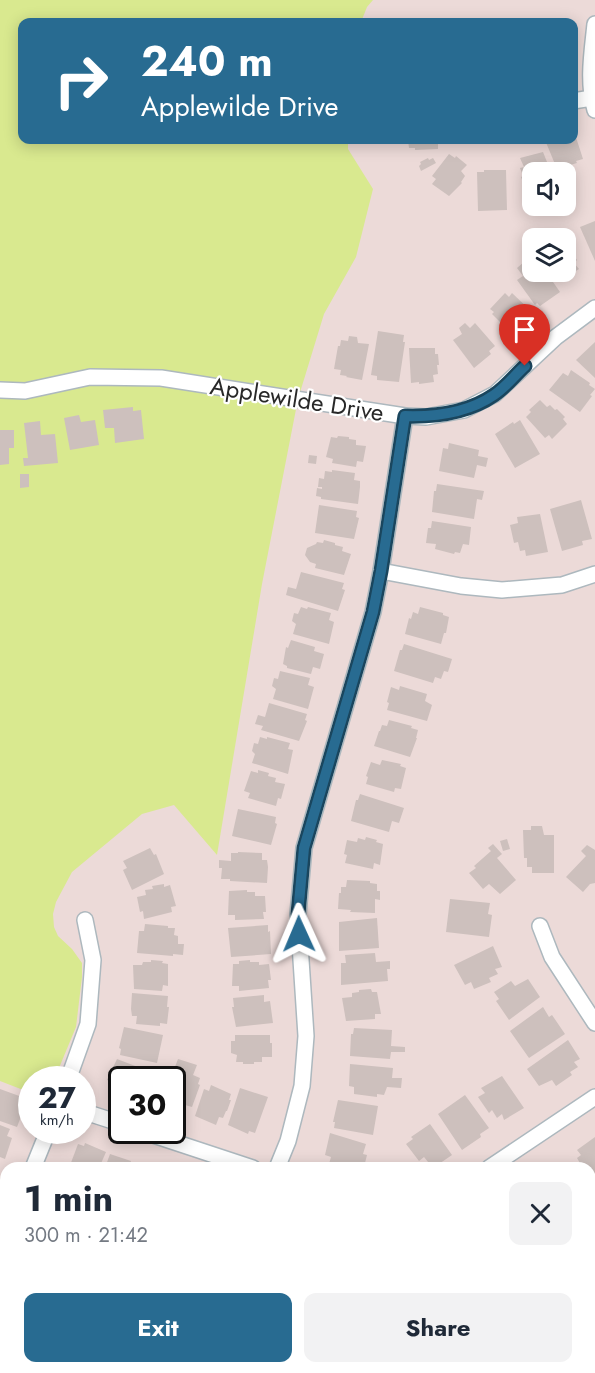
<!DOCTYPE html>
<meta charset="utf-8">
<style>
body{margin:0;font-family:Jost,sans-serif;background:#f2f2f3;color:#1f2937;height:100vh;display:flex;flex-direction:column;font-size:22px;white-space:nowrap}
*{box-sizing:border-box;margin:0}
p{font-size:20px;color:#747a83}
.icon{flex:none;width:33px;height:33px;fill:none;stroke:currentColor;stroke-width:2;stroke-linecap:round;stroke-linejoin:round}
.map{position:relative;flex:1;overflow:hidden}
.panel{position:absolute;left:0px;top:1162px;width:596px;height:212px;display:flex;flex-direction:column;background:#fff;border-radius:18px 18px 0 0;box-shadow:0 3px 15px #0003}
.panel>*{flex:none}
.top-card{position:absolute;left:18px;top:18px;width:560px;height:126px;border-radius:12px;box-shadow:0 3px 15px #0003;background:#286b91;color:#fff;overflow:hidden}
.controls{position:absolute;left:522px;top:162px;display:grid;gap:12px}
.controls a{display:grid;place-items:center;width:54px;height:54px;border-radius:12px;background:#fff;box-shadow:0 3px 15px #0003;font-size:30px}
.speed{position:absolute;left:18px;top:1066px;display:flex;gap:12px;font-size:30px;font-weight:700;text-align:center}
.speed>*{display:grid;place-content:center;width:78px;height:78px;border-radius:50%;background:#fff;box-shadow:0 3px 15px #0003;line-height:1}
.speed small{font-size:15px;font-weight:400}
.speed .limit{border:3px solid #111;border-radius:9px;background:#fff;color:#111}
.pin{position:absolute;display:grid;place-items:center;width:51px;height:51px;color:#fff;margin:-62px -26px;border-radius:50% 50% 50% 0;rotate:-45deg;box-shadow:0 0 6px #0007}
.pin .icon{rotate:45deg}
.me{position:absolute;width:66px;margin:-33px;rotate:359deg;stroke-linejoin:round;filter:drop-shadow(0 0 4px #0008)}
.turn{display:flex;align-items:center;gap:21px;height:126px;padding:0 24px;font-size:27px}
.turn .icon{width:78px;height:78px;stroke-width:2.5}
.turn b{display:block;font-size:42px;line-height:51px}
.round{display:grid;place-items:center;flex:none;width:63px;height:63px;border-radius:12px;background:#f2f2f3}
.overview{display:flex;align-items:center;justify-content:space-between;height:102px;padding:0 24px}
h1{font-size:36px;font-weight:700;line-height:45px}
.cta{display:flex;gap:12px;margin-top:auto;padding:12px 24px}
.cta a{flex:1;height:69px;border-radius:12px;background:#286b91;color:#fff;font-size:24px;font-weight:700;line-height:69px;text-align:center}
.cta a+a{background:#f2f2f3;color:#1f2937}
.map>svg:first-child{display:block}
</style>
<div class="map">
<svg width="595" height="1373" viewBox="0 0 595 1373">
<rect width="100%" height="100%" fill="#ecdad8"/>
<path fill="#d9e98f" d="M0,0H373L367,7L361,22H22V140H348V149L373,189L356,257L324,314L298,399L262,584L217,855L174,805L142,814L72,872L56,902L53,914L54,927L58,936L72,949L82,963V977L76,1027L54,1080H32L31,1093L0,1081Z"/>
<g fill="#cdc0bd">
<path d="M573,128L583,159L576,161L577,163L557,169L545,140H573Z"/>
<path d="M408,140H438V149L415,150V148H409Z"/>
<path d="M543,152L551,172H532V192L530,193L527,186L525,187L521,177L523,176L520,168L524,167L520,158Z"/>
<path d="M449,154L455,158L456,156L467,165L461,171L465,176L461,182L462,183L449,196L432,184L436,179L432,176Z"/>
<path d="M428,158L429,160L433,158L436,163L421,171L419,166L421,164L420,162Z"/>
<path d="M484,170H506L507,210L478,211L477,172H484Z"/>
<path d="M595,221V261L580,227Z"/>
<path d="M567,243L574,252L572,253L577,260L574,263L579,269L560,281L553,272H566Z"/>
<path d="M524,262L531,271L532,269V272H546L560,292L540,306L537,303L535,305L517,280L523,276L517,268Z"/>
<path d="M505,293L509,297L512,293L532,312L516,330L510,324L507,327L502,321L500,322L492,314L494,312L490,309Z"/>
<path d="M465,323L470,328L475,323L495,346L489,351L491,354L474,368L453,340L462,334L459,328Z"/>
<path d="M378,331L404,335L403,342H405L399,382L377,380V376L371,375Z"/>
<path d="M349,336L357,337L358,343L369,344L362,380L346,377L347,376L340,375L341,370L334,369L338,346H340L341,340L348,341Z"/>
<path d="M595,342V378L576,360Z"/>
<path d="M409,348H435V354H438L439,365H437L438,374L433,375L434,382L419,384V382L411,383Z"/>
<path d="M571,370L590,383L589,385L595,389L590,395L592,396L580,412L549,390L563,373L568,376Z"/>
<path d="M540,400L547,407L550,405L555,410L557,409L565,417L563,419L567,424L552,439L549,435L545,438L526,417L531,412L529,410Z"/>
<path d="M133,407V411L141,410L144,439L115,443L114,428H105L103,410Z"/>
<path d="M79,415L81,422L95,420L99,445L70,450L64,418Z"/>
<path d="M520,420L540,454L515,468L495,434L513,422L514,424Z"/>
<path d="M40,421L41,435L55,434L58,463L24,466L23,458H28L24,423Z"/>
<path d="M0,430H14V448H9V464L0,465Z"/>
<path d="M338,436L349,437V439L356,440V445L366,446L363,462L357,461L356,467L332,463L333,459L326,457L331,437L337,438Z"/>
<path d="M449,443L479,450L478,456L488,458L486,467L477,465L474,478L439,471L443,448L448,449Z"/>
<path d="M309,455L317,456L316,464L308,463Z"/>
<path d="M332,470L355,473L354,480L360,481V487L358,504L321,499V497L316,496L317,488L322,489V487H318L319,478L324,479L325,471L332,472Z"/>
<path d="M20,474H29V487L20,488Z"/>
<path d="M437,484L484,491L482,500L477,499L474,519L432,512L434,491H436Z"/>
<path d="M581,500L592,539L582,541L583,545L562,551L550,509Z"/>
<path d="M319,505L357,511L356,517L359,518L354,539L315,533Z"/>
<path d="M540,514L548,552L526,556L525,550L520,551L518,542L514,543L510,525L518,523L517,517Z"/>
<path d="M432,521L471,527L469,545L463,544L460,553L455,552L454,554L435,549L436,544L426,543L428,528H431Z"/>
<path d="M324,540L335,543V545L343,547L342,551L351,554L344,575L315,568L316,564L310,562L305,555L307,548L316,544L317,542L323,543Z"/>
<path d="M301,572L344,583L342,589L345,590L338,611L286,595L288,587L296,589Z"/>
<path d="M301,607L307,609L308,607L331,613L329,620L334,622L329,644L293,634L296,624L292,621L294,613L298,614Z"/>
<path d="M420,607L443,613V615L449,617L446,633H444L441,644L405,634L409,618L411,619L413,612L418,614Z"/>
<path d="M291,640L315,647L314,651L324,654L320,669L313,667L311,674L287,668V666L283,664L286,647L288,648Z"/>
<path d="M404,644L452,659L448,672L444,671L441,679L435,677L433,683L394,671L400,650H402Z"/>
<path d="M280,671L310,678L308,685L314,687L308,709L273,699L276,689L272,686L274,678L278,679Z"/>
<path d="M400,686L427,694L425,701L432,705L427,721L387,710L389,703L387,702L391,687L399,690Z"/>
<path d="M269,703L307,714L305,720L307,721L299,741L261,730L263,726L255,724L258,715L265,717Z"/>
<path d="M389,720L412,726L411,728L418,730L416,738H417L410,757L374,746L379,731H380L382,725L387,726Z"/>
<path d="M260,737L267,739V737L290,743L288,749L293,750L288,774L252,763L255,754L252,751L254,743L258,744Z"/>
<path d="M382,760L401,764L400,766L406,768L401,789L395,788L394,792L366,784L368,777L366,776L371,762L380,765Z"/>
<path d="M258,770L269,773L268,776L276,778L275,782L285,784L281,799L278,798L276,806L248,798L250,793L244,791L251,771L258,773Z"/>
<path d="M360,794L404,808L399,823L392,821L389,832L351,821L356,800H358Z"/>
<path d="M238,809L276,817L275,823L277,824L271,845L232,836Z"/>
<path d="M531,826H542L544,835H554V873H532V867H527V858H524L523,830H531Z"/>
<path d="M366,837L377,840L376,842L383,844L380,865L374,863L373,869L345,863L347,855L344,854L347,840L357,842L358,838L365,840Z"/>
<path d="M507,839L510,849L503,851L500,841Z"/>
<path d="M493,844L502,854L497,858L516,880L500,894L489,884L483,889L469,873L476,868L474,866L491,851L488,848Z"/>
<path d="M587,845L595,850V883L590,884L583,892L566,877L586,856L581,851Z"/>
<path d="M150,848L154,855L156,854L164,874L132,890L123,870L127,868L123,861Z"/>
<path d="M238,852L262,853V860H267L268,867L267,883L230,881V879H221L222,868H219V860L231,861V853H238Z"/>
<path d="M347,880L370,881V883L377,884V891H380V900L375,899V913L350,912L351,910L338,909L339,893H341V887H346Z"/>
<path d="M164,884V887L170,885L176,906L171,907L172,912L144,919L143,911L140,912L137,897L146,895L145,890L153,889L152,886Z"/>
<path d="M247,890V892H255V896H265L266,912H263L264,919L235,920V915H228L229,891Z"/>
<path d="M450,899L490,903L488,914L492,915L489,937L446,932Z"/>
<path d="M377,918L379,948L339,951V922Z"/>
<path d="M145,924L168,926V928H175L174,935L178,936V944H184L183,955L173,954V956L137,953L139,931H144Z"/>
<path d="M268,925V932L270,931L271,954L231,957L228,928Z"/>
<path d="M493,946L502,967L495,969L498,974L489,978L491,982L474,989L471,982L465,985L454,965Z"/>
<path d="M375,953L376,962L390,961V969H387L388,981L341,985V963H346L345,955Z"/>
<path d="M151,960L163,961L162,963L168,964V986L163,985L162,991L134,989L133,965H142L143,962H151Z"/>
<path d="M250,960V962H259V965L269,964L271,980H268L269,988L239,991V986H232L233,964H239V961Z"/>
<path d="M528,979L540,997L509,1020L496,1001L499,999L494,992L511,981L515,986Z"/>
<path d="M371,989L372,992H377L381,1014H375V1019L346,1021L342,998L352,997V993L359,992V990Z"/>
<path d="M132,993L168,996L167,1007H169L167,1024L160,1023V1026L136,1024L137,1016H132L131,1009Z"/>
<path d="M264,995V1002L270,1001L273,1023L236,1027L232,1007H234L233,998Z"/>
<path d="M543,1007L549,1017L552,1015L565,1034L529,1058L510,1031Z"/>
<path d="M124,1027L163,1035L157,1063L120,1055L121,1049L119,1048Z"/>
<path d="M354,1028L392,1030L391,1046L405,1047V1052H391L390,1059L350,1056L351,1034H353Z"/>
<path d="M235,1035H270V1043H272V1057H262V1062H254V1064H243V1062H236L237,1055L231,1053V1041H235Z"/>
<path d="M568,1040L580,1059L574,1062L578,1067L570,1072L572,1075L556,1086L552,1080L539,1086L527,1069Z"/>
<path d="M117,1059L143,1069L141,1075L147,1077L146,1080H122V1090L115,1088V1083L107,1080Z"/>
<path d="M178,1059L197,1065L193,1075L200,1078L198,1084L200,1085L192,1107L185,1105L184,1109L172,1107V1080H170Z"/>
<path d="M350,1064L393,1068L392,1078H402L401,1088L387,1087L384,1095L377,1094V1097L354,1094V1087L349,1086Z"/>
<path d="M502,1076L524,1108L504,1120L502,1114L497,1118L492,1110L489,1113L478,1097L485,1093L481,1088Z"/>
<path d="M211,1085L231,1094L229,1100H231L227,1111H226L223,1118L219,1117L216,1125L195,1116L204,1089L209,1091Z"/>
<path d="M240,1088L268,1097L255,1133L249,1131L248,1134L228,1125Z"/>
<path d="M0,1089L22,1097L19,1104L25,1106L17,1127L0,1121Z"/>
<path d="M465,1095L489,1128L480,1134L481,1137L462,1150L438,1114Z"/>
<path d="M338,1100L378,1106L373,1135L334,1128L335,1122H333Z"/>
<path d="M430,1124L452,1155L433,1168L424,1157L419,1161L406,1144L413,1139L411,1137Z"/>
<path d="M0,1125L10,1129L7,1136L12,1138L5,1159L0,1157Z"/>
<path d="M330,1133L366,1144L363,1154L367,1155L365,1163L360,1164L359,1168H344L329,1164L331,1157L325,1155Z"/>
<path d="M595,1137V1180L590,1184V1168L578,1167L581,1165L577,1158L581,1155L577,1150Z"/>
<path d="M85,1143L106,1152L99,1168H69L78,1144L84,1146Z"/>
<path d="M110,1154L131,1161L128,1168H105Z"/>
<path d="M595,1262V1280L590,1267Z"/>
<path d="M590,1283L595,1292V1315L590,1319Z"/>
<path d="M6,1301V1324H5L2,1302Z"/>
<path d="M44,1368H78L82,1373H44L47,1371Z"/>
<path d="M86,1368H109L111,1370L107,1373H92Z"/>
<path d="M228,1368H255L250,1373H231Z"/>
<path d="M264,1368H299L300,1372L259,1373Z"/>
</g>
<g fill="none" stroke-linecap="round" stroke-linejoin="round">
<g stroke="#adb8be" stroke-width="18">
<g id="minor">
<path d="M595,24C592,53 587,81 595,110"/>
<path d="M573,101L592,98"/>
<path d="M0,390L25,391L90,377L161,378L405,416L426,417L464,410L495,394L556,337L595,308"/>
<path d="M381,571L461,586L502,590L562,585L595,574"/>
<path d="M540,926L552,957L595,1023"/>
<path d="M68,1080L88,1024L93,960L85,920"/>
<path d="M82,1111L122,1124"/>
<path d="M141,1131L253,1168"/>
<path d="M33,1168L48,1131"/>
<path d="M277,1168L288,1141L302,1086L306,1036L298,914L304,848L373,612L381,571L405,416"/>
<path d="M489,1168L595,1097"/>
<path d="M2,1244L6,1235"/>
<path d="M590,1362L595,1359"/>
<path d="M177,1368L181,1373"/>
<path d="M158,1373L164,1368"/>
<path d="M576,1373L580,1368"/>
</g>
</g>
<use href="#minor" stroke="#fff" stroke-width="15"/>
</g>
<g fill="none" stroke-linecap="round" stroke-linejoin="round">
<g stroke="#1a465e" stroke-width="15">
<path id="route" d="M299,934L298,914L304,848L373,612L381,571L405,416C437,417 468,413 494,395C506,387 515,375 525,366"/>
</g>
<use href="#route" stroke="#286b91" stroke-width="10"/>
</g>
<g text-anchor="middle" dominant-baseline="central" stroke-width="4.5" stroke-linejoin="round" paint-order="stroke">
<g font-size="24" fill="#282828" stroke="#fff">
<text transform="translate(297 399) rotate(9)">Applewilde Drive</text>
</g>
</g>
</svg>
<div class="controls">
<a><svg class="icon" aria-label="sound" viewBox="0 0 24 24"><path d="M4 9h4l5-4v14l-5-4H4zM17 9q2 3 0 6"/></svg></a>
<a><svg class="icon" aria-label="layers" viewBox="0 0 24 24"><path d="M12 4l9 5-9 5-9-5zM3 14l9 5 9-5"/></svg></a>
</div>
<div class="speed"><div>27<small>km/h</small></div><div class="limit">30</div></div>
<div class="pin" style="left:525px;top:366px;background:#d93025"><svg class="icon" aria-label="arrive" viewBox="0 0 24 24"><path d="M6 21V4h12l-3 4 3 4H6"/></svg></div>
<svg class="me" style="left:299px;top:934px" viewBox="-20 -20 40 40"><path d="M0-17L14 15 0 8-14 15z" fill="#286b91" stroke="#fff" stroke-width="4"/></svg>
<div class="top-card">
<div class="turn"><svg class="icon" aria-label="right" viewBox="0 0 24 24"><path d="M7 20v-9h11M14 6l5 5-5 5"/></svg><div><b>240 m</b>Applewilde Drive</div></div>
</div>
<section class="panel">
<div class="overview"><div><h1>1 min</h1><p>300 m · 21:42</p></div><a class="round"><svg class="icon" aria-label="close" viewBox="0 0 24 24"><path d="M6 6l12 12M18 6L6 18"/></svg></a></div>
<div class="cta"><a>Exit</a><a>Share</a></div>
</section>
</div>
